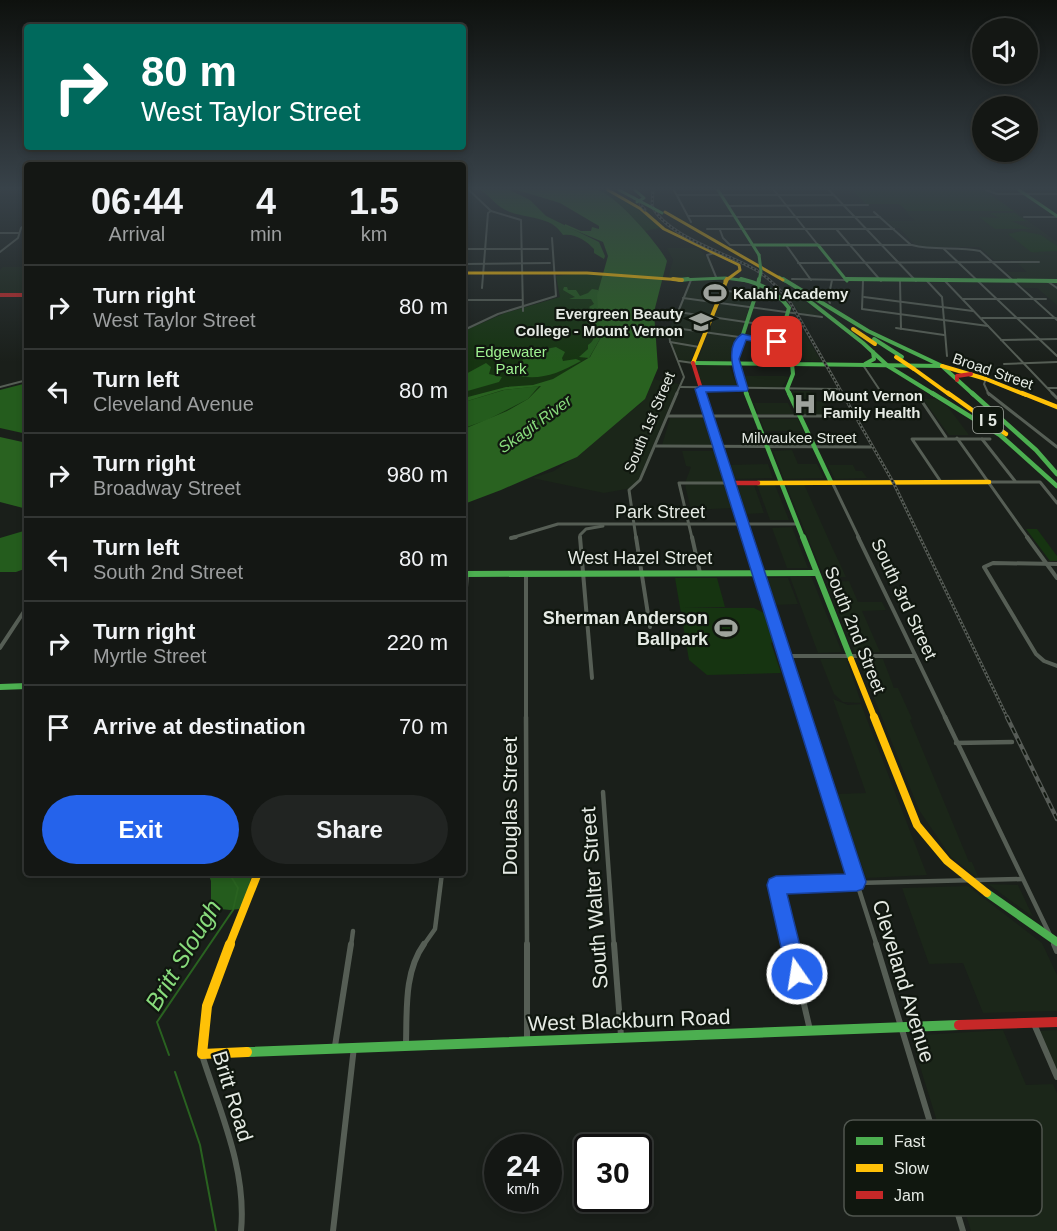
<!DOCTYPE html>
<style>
body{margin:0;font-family:Helvetica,sans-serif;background:#212422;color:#f1f3f6;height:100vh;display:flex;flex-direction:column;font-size:22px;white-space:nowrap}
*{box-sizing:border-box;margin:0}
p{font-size:20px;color:#9d9fa0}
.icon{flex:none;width:33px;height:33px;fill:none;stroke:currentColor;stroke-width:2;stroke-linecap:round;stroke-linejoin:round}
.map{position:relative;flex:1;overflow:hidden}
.sheet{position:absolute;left:24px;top:162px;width:442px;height:714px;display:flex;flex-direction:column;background:#141714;border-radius:6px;box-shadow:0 3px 9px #0003,0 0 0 2px #333634}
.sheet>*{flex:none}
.hud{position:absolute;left:24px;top:24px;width:442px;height:126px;border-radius:6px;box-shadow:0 3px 9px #0003,0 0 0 2px #333634;background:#00695c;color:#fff;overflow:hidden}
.tools{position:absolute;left:972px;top:18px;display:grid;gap:12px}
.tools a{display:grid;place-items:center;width:66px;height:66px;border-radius:50%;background:#141714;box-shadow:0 3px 9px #0003,0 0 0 2px #333634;font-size:30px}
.speed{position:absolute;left:484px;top:1134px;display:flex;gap:12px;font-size:30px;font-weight:700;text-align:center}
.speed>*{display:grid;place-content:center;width:78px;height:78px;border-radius:50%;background:#141714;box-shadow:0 3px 9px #0003,0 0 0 2px #333634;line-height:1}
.speed small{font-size:15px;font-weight:400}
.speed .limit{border:3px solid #111;border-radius:9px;background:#fff;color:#111}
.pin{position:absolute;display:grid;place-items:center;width:51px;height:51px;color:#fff;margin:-26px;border-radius:12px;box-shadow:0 3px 9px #0006}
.me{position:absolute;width:66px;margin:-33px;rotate:347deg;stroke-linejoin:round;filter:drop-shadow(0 0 4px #0008)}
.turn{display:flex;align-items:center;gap:21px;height:126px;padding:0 18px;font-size:27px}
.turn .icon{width:78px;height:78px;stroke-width:2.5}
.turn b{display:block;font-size:42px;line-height:51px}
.eta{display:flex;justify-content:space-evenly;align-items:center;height:102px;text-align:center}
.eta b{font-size:36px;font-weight:600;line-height:42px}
.button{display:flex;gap:12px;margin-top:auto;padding:12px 18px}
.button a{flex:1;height:69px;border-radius:36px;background:#2563eb;color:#fff;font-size:24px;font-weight:600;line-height:69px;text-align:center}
.button a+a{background:#212422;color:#f1f3f6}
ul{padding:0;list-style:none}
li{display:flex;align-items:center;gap:18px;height:84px;padding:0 18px;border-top:2px solid #333634}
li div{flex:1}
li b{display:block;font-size:22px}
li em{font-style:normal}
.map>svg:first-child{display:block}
</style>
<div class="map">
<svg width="1057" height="1231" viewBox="0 0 1057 1231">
<rect width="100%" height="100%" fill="#1a1f1a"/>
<g fill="#1b2619">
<path d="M905,211H1015L1057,242V279H1015L1006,272H1027L1018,264L1022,263L1019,260H994L979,247H924L915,245L899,228H894L887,221H915Z"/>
<path d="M667,248H699L708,259L716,278H668L673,260Z"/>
<path d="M3,267H27V293L0,294V270Z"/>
<path d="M692,281H723L690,362L680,360L676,355L669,333L670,327Z"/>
<path d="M1017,282H1057V305L1037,288H1024Z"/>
<path d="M778,284L811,306L823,317L800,313Z"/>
<path d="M725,291L753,294L733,362H697Z"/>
<path d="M801,332H804L821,361H805L798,348Z"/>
<path d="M729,365L737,386L703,387L696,366Z"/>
<path d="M743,376H784L789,377L782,387L749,388Z"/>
<path d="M653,379L679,384L637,483L632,488L604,493L532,478L554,471L570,460L640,404Z"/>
<path d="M793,391H810L816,401L824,402L831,415H804Z"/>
<path d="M923,399H936L948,407L969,435H949Z"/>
<path d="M754,403H788L794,414H758Z"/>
<path d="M670,418H705L713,445H662Z"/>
<path d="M760,419H798L803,431H765Z"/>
<path d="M803,432L809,445H770L765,433Z"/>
<path d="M792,450L798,464H817L824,478L784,479L773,451Z"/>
<path d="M682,451H714L724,482L685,483L691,467L686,466Z"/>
<path d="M768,464L773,478L734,479L729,465Z"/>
<path d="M828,465H853L856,471H862L867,478L835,479Z"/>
<path d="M724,484L732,508L691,510L685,485Z"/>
<path d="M804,484L832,547L846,577H824L786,485Z"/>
<path d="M754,485L764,513L745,514L736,486Z"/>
<path d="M757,485H775L789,520H770Z"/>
<path d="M792,527L808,568H787L772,528Z"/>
<path d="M811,576L823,606L842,652L818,653L790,577Z"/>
<path d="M767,578H788L798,604L776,605Z"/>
<path d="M849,581L858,602H882L886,610L862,611L880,652L855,653L826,582Z"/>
<path d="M846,658L861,702L860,703L843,702L834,694L820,659Z"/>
<path d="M858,658L883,659L894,688H898L912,719L910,720L969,862H972L979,879L951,857L919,810Z"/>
<path d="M833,699L848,705L861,704L927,875L866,878L837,794L866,793Z"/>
<path d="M988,884L1018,885L1033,917Z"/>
<path d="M968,886L1042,943L1057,975V1011L983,1013L963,963L929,964L902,888Z"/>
<path d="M1003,1030L1026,1085L1053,1084L1057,1093V1231H971L913,1044L921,1035Z"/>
<path d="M1057,1030V1071L1040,1031Z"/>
</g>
<g fill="#163411">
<path d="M599,190C617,190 647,215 660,228L644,231L618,208L616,202Z"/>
<path d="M852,190H984L1014,211H907L899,204H866Z"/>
<path d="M989,213H1015L1026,221H1011L1031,229H995L979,217L999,218Z"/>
<path d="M1022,231L1041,235L1057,246V251L1034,252L1057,256L1031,252L1008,234Z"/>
<path d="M583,273L603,274L602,332L593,354L504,417L464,432V331L505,313L560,297L556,276Z"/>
<path d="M1026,529H1037L1057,556V561H1050Z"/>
<path d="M675,578H717L725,607L683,608H754L766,614L773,642L771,643L781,673L707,675L689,660Z"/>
</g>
<g fill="#245c1d">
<path d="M480,190H510L530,200L546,216L599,242L605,256L604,259L594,253V249C587,241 575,233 563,235C550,213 520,220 502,208C494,203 489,195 480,190Z"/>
<path d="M564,287H567L568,290H576L580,296L588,293L592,289L598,290L600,339L589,358L579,357L588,349V345C598,339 595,327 594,317L596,314L589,307L594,304L591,299H569L575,297L563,290Z"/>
<path d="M556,347L565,352L562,358L563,361L576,359L581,361C554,376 536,382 506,373L522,362L525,353Z"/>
<path d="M486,363L491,367L489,374L502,377L499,382L464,392V375Z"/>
<path d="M27,383V434L0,428V390Z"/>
<path d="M539,386L528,399L487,420L464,428V402L504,390Z"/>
<path d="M27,530V568L16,572H0V538Z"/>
<path d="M208,873H252L247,896L239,909L230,910L211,908V881Z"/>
</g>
<g fill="#296220">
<path d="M517,190C538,190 578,186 597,190C614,193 658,243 667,261L654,312L658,368L645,399L577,457L501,490L464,504V429L507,411L528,399L541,386L503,390L464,402V398L506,387L533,385L553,379L590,357L600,339L597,295L608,256L603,242L565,226V224L581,231H591L592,227L599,229V226L560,203Z"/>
<path d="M0,437L27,443V509L0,502Z"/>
</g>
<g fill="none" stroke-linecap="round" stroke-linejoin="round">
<g stroke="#296220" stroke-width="2">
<path d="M169,1055L157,1022L233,910L238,888L229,873"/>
<path d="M175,1072L200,1145L216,1231"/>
</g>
<g stroke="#565e55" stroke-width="2">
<path d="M469,190L491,211L521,220L523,311"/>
<path d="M674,190L691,222"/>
<path d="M774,190L818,245H912C934,251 957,246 980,251L1057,320"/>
<path d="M829,190L916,281"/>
<path d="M986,190L997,194H1057"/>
<path d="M677,195H834"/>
<path d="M729,206L868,205"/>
<path d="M874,212L911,245"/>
<path d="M688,216H735"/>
<path d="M736,217H880"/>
<path d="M1024,217H1057"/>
<path d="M707,229H894"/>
<path d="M720,230L723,238L730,245H754"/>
<path d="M837,230L881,281"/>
<path d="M0,233H19"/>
<path d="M786,245L811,280"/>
<path d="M464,249H548"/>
<path d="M944,249L1057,356"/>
<path d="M0,252L18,238L21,228L27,223"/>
<path d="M715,253L707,255L716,277"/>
<path d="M798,263L1039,262"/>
<path d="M464,264L550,263"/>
<path d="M792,279L845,280"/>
<path d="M691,280L678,312L793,329"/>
<path d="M863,281L862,309L988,326"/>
<path d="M900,281L901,329"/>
<path d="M927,281L942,297L947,356"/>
<path d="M945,281L1054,395"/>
<path d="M1047,281L1057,288"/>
<path d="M482,288L488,213L491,211"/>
<path d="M722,290L747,294"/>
<path d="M864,297L973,311"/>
<path d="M683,298L822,317"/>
<path d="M963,299H1046"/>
<path d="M464,300H522"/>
<path d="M830,303L828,300L832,280"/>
<path d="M982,318H1056"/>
<path d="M896,328L944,335"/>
<path d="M464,330L498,314L556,296L552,238"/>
<path d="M1001,340L1057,339"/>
<path d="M670,342L699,347"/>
<path d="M679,361L693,363"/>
<path d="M1004,364L1057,362"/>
<path d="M863,365L879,389"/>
<path d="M986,379L984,384L989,395"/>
<path d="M0,387L27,380"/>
<path d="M680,387L837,389"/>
<path d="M1048,388H1057"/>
<path d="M676,395L684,377L670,341L668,327L781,343"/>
</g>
<g stroke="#565e55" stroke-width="3">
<path d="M988,393L1057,447"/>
<path d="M1052,393L1057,398"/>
<path d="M923,403L946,437"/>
<path d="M668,416H854"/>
<path d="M957,438L1028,538"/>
<path d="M982,439L1015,481"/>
<path d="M656,446L871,447"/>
<path d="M832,482L859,538"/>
<path d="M941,482L912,439H990"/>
<path d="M989,482H1040L1057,503"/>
<path d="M511,538L558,524H797"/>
<path d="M580,538V535L586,529L603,526"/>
<path d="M636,538L629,490L640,480L677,393"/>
<path d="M692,538L679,483H729L747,538"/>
</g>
<g stroke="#565e55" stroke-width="4">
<path d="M580,537L592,678"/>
<path d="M636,537L650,627"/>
<path d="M692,537L700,573"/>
<path d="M746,537L804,719"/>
<path d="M858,537L946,719"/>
<path d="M1027,537L1057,578"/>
<path d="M511,538L516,537"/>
<path d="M1057,564L993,563L984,567L1036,654L1044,661L1057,666"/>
<path d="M526,573V719"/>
<path d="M464,614L467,574"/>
<path d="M0,648L27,607"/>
<path d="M785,656H915"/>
</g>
<g stroke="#565e55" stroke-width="4.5">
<path d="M526,717L527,946"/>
<path d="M804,717L877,946"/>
<path d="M945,717L1050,935"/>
<path d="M956,743L1012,742"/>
<path d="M603,792L614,946"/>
<path d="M1053,942L1055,946"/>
<path d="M351,946L353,931"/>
<path d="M423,946L435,929L442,873"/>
<path d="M790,946L776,885L1022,879"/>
</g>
<g stroke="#565e55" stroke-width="6">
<path d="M527,944V1039"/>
<path d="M614,944L621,1036"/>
<path d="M790,944L810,1030"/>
<path d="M876,944L963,1231"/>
<path d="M1054,944L1057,951"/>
<path d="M1034,1024L1057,1077"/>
<path d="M406,1043C407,1010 404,972 424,944"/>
<path d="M335,1046L351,944"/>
<path d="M202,1055C220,1112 247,1170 241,1231"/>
<path d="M333,1231L354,1047"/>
</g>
<g stroke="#4caf50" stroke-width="3">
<path d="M619,190L634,198"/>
<path d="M635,190L644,198L637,202"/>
<path d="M718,190L759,255"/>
<path d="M1019,190L1057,216"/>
<path d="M754,245H818L847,281"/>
<path d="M779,277L785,281"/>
<path d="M679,280L725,278L748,281"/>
</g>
<g stroke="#4caf50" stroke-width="4">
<path d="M741,279C762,284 776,291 789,308L780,339L792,364L942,366"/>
<path d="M783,279L868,331L942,366L974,395"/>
<path d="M846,279L1057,281"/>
<path d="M679,280L688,279"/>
<path d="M803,296L863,343L888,366L935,395"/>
<path d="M874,339L902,357"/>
<path d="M693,363L792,364L793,374L787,389L790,395"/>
<path d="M865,364L874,359L873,352"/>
<path d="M747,395L735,359L757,291"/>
</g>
<g stroke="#4caf50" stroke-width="4.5">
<path d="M746,393L803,538"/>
<path d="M789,393L831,482"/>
<path d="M932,393L1000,435L1057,486"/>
<path d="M972,393L1036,450L1057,474"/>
</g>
<g stroke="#4caf50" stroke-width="6">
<path d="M803,537L851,659"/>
<path d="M464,574L816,573"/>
<path d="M0,687L27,686"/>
</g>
<path stroke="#4caf50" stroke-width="8" d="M987,893L1057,942"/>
<path stroke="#4caf50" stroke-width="10" d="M247,1052L959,1025"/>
<g stroke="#ffc107" stroke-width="3">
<path d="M608,190L641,209L664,229L739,265L740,270L725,281"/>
<path d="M665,212L783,280"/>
<path d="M464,273H587L682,280"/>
</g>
<g stroke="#ffc107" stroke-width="4">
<path d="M673,279L682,280"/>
<path d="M853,329L875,344"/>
<path d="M693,363L727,279"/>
<path d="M942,366L986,379L1026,395"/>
<path d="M914,369L950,395"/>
</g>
<g stroke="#ffc107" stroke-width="4.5">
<path d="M948,393L1006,434"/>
<path d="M1022,393L1057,407"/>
<path d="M758,483L989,482"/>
</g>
<path stroke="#ffc107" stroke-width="6" d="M851,659L875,719"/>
<g stroke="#ffc107" stroke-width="8">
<path d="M874,717L917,825L947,861L987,893"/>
<path d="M229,946L258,873"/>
</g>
<path stroke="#ffc107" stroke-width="10" d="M230,944L207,1006L202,1054L247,1052"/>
<g stroke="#c62828" stroke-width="4">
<path d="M0,295H27"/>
<path d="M693,363L703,395"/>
<path d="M957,380V376L971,374"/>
</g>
<path stroke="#c62828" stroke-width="4.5" d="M702,393L729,483H758"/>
<path stroke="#c62828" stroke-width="10" d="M959,1025L1057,1022"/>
<g stroke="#565b56" stroke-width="3">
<g id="rail-far1">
<path d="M653,190L652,206C667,237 727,253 756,270C769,278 780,289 790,302L893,482L1008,719"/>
<path d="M640,204L645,210"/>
</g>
</g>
<g stroke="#565b56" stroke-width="4.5">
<path id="rail" d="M1007,717L1057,819"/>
</g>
<use href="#rail-far1" stroke="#10170f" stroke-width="1.5" stroke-dasharray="2" stroke-linecap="butt"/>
<use href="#rail" stroke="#10170f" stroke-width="2" stroke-dasharray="6" stroke-linecap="butt"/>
<g stroke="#4caf50" stroke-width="3">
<path d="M634,198L662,213"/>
<path d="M759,255L761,271L759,281"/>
</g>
<path stroke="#4caf50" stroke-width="4" d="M757,291L759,279"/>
<path stroke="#ffc107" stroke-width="4" d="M896,357L914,369"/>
</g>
<linearGradient id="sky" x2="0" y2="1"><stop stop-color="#0e110e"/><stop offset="0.52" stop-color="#384249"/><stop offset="1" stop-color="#384249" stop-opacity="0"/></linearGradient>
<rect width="1057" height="362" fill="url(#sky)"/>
<path fill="#2563eb" stroke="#184099" stroke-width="1.5" d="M742,334L781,342L777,345L746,340L739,359L748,389L747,391L706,392L866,882L863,889L857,891L787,894L807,974L804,981L797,983L790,981L787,974L767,885L769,879L776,876L845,874L695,389L700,386H738C733,370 725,344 742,334Z"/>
<defs>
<g id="stadium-bare" transform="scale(1.8)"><path d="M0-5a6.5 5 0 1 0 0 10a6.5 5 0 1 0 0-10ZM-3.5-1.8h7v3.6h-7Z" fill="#9ea39d" stroke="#10170f" stroke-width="2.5" paint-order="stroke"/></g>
<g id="university-bare" transform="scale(1.8)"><path d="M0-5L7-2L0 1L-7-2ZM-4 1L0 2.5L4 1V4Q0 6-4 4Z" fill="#9ea39d" stroke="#10170f" stroke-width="2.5" paint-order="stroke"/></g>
<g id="hospital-bare" transform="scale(1.8)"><path d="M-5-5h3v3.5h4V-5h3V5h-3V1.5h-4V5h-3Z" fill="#9ea39d" stroke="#10170f" stroke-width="2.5" paint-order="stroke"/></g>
</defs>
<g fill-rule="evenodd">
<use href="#stadium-bare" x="715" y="293"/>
<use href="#university-bare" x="701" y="322"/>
<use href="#hospital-bare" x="805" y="404"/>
<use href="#stadium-bare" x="726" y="628"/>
</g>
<g text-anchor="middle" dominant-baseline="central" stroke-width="4.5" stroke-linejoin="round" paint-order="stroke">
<g font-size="15" font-weight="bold" fill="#e5eae4" stroke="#10170f" text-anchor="start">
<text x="733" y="293">Kalahi Academy</text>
<text x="683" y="313" text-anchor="end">Evergreen Beauty<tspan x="683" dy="17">College - Mount Vernon</tspan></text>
<text x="823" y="395">Mount Vernon<tspan x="823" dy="17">Family Health</tspan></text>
</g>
<g font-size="15" fill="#9ff392" stroke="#10170f">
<text x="511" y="351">Edgewater<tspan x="511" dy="17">Park</tspan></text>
</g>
<g font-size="15" fill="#e5eae4" stroke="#10170f">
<text transform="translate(993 371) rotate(19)">Broad Street</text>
<text transform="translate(649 422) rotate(-67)">South 1st Street</text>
<text x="799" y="437">Milwaukee Street</text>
</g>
<rect fill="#10170f" stroke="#a5aba4" stroke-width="1.5" x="973" y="407" width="30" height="26" rx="4.5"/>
<g font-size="16" font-weight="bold" fill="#e5eae4">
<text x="988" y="420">I 5</text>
</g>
<g font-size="16" font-style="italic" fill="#88db7c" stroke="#10170f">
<text transform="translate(535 424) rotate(-36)">Skagit River</text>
</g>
<g font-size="18" fill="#e5eae4" stroke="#10170f">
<text x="660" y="512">Park Street</text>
<text x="640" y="558">West Hazel Street</text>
<text transform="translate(904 599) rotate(65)">South 3rd Street</text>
<text transform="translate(855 630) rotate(68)">South 2nd Street</text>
</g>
<g font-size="18" font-weight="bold" fill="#e5eae4" stroke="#10170f" text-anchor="end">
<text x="708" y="618">Sherman Anderson<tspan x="708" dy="21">Ballpark</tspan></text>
</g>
<g font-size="21" fill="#e5eae4" stroke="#10170f">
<text transform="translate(509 806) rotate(-90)">Douglas Street</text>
<text transform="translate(594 898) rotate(-94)">South Walter Street</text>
<text transform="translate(904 981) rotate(73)">Cleveland Avenue</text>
<text transform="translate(629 1020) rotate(-2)">West Blackburn Road</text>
<text transform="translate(233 1096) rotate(73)">Britt Road</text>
</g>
<g font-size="24" font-style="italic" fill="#88db7c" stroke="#10170f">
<text transform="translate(183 955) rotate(-59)">Britt Slough</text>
</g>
</g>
<rect x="844" y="1120" width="198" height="96" rx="9" fill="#10170f" stroke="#50564f" stroke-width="1.5"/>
<rect x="856" y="1137" width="27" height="8" fill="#4caf50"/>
<rect x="856" y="1164" width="27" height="8" fill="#ffc107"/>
<rect x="856" y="1191" width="27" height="8" fill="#c62828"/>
<g font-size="16" fill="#e5eae4">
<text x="894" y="1147">Fast</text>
<text x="894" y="1174">Slow</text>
<text x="894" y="1201">Jam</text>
</g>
</svg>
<div class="tools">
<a><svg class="icon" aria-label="sound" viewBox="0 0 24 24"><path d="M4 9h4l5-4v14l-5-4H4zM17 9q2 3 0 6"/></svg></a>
<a><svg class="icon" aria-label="layers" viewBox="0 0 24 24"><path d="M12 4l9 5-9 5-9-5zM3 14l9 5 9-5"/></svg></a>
</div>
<div class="speed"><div>24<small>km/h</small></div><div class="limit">30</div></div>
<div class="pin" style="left:777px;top:342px;background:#d93025"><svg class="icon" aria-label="arrive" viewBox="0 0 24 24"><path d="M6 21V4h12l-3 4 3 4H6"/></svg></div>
<svg class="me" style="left:797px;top:974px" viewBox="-20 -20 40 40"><circle r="17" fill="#2563eb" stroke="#fff" stroke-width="3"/><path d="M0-11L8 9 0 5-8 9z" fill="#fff"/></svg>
<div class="hud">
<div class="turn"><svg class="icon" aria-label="right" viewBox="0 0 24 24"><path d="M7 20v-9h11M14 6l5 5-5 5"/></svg><div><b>80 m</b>West Taylor Street</div></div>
</div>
<section class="sheet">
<div class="eta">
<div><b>06:44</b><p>Arrival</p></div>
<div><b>4</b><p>min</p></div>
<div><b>1.5</b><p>km</p></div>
</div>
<ul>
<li><svg class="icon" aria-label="right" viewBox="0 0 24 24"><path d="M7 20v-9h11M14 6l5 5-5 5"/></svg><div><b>Turn right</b><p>West Taylor Street</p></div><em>80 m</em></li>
<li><svg class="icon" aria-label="left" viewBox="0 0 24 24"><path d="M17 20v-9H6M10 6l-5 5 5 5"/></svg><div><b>Turn left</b><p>Cleveland Avenue</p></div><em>80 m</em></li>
<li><svg class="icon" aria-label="right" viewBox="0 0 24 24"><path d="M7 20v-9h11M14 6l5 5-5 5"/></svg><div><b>Turn right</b><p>Broadway Street</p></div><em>980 m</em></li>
<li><svg class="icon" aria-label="left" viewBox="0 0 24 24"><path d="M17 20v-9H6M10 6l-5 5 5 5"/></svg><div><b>Turn left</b><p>South 2nd Street</p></div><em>80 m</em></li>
<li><svg class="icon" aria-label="right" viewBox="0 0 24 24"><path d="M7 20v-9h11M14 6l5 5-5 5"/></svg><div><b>Turn right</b><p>Myrtle Street</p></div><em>220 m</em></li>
<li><svg class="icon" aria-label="arrive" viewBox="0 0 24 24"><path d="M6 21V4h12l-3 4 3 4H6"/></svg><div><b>Arrive at destination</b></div><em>70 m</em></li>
</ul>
<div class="button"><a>Exit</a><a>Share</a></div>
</section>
</div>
